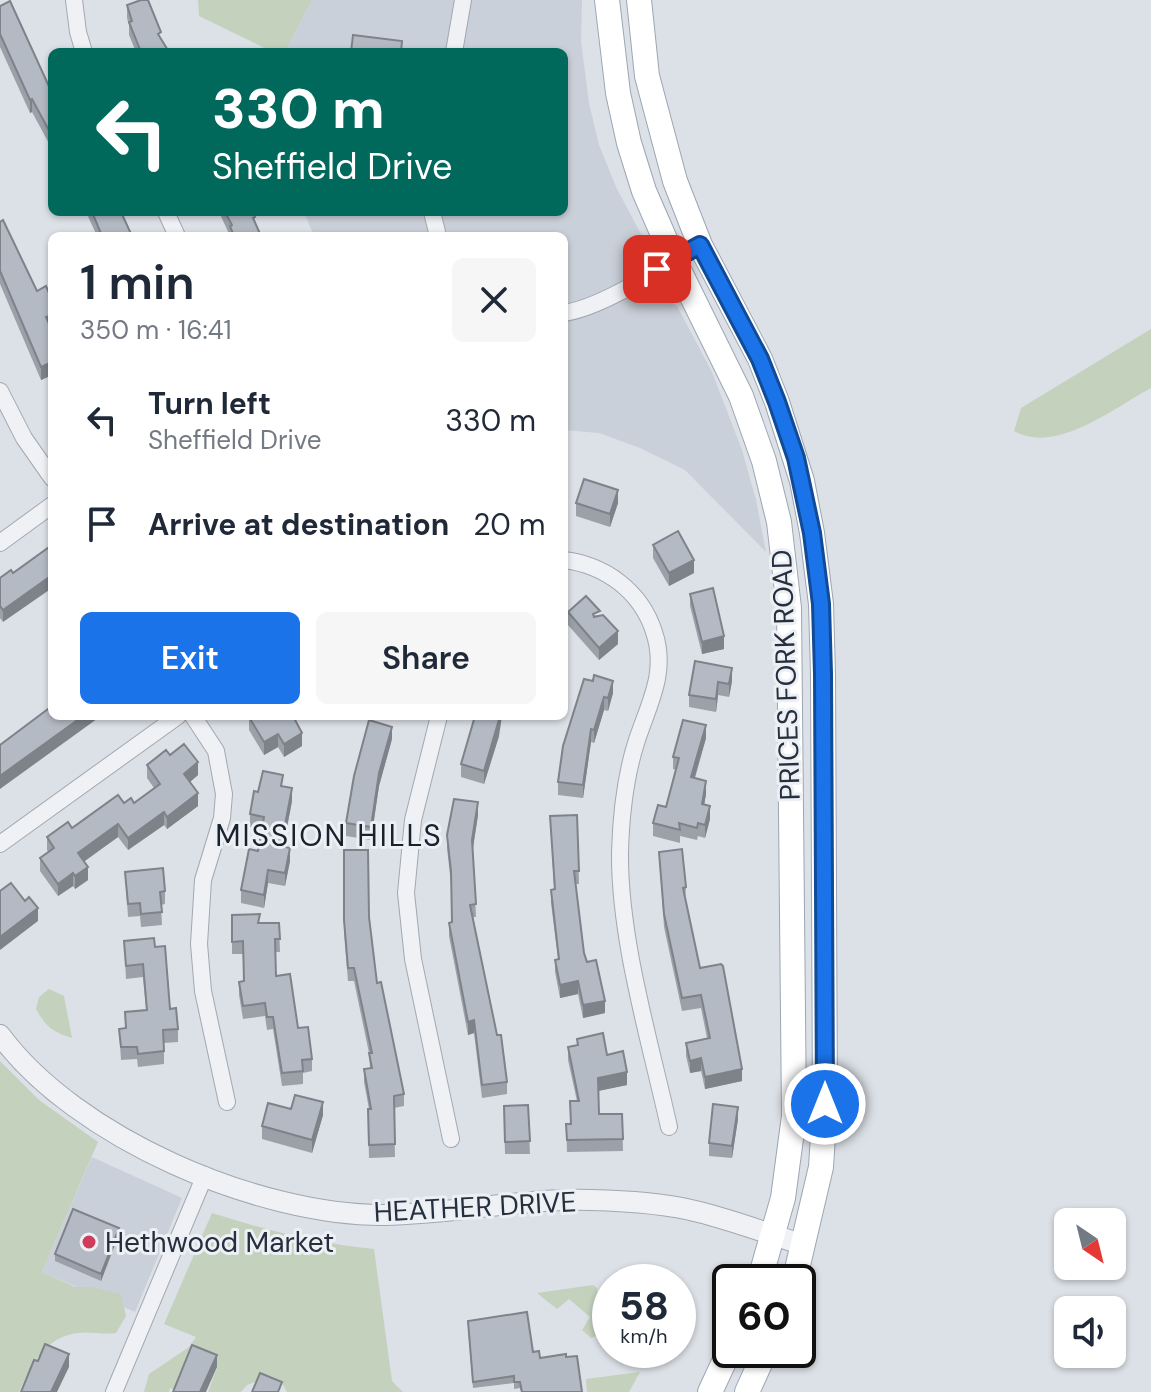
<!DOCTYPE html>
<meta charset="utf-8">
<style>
body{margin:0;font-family:"DM Sans",sans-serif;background:#f6f6f7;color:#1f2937;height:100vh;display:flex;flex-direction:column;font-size:30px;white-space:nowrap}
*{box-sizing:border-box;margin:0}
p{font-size:26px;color:#747a83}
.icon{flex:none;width:44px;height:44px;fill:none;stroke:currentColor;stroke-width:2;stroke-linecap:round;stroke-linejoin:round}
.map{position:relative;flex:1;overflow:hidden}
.sheet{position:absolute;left:48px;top:232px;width:520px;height:488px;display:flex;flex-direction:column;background:#fff;border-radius:12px;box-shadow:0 2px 6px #0004}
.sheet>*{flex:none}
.guide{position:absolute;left:48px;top:48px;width:520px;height:168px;border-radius:12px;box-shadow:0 2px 6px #0004;background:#00695c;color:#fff;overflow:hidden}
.needle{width:52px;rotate:145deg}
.fabs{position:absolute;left:1054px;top:1208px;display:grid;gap:16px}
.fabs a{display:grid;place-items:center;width:72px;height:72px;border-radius:12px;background:#fff;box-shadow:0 2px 6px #0004;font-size:40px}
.speed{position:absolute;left:592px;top:1264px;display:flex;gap:16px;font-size:40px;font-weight:700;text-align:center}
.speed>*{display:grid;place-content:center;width:104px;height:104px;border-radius:50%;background:#fff;box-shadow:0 2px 6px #0004;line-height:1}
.speed small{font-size:20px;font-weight:400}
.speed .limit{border:4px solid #111;border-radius:12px;background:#fff;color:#111}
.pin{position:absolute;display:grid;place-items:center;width:68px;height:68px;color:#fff;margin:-34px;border-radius:16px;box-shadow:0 4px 12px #0006}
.me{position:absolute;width:88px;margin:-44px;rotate:0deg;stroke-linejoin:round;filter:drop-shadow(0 0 6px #0008)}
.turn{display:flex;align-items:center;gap:28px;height:168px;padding:0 32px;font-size:36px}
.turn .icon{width:104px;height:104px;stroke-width:2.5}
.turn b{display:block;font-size:56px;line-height:68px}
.round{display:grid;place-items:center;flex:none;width:84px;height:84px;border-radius:12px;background:#f6f6f7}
.summary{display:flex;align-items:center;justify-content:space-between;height:136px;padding:0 32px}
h1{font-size:48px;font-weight:600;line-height:60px}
.action{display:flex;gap:16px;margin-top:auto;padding:16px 32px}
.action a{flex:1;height:92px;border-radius:12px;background:#1a73e8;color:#fff;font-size:32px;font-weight:600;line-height:92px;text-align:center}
.action a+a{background:#f6f6f7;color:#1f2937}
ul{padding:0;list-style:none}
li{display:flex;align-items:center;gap:24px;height:104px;padding:0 32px}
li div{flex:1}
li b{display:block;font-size:30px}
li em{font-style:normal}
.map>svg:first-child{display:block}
</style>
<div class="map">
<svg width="1151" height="1392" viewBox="0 0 1151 1392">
<rect width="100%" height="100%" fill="#dce1e7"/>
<g fill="#cad0d9">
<path d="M312,0H582L581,41L589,103L599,145L617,189L641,234L665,298L677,306L712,372L742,450L756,500L766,552L685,470L640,448L599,433L564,430V236H314L304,212H564V52H285Z"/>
<path d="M92,1157L182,1198L135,1312L42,1272Z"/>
</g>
<g fill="#c3d1bd">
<path d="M198,0H312L285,52H273L199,16Z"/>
<path d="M1151,329V388C1114,408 1055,455 1014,431L1021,408Z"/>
<path d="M49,989L64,996L72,1038C54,1033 45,1026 36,1009L39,997Z"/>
<path d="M0,1061L39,1100L98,1142L42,1272L75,1287H91L121,1294L126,1316L116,1333C103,1335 91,1331 78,1333C45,1337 31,1365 19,1392H0Z"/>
<path d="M212,1213C266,1230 318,1244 374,1249L392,1381L403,1392H287L281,1381L270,1376L247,1385L241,1392H208L217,1368L175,1390L170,1388L169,1392H144L149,1374L189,1347L196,1337L164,1324Z"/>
<path d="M593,1285L597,1288L601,1331L599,1335L591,1338L582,1330L590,1317L569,1299L557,1309L537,1293Z"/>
<path d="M640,1372L629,1392H587L586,1379Z"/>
</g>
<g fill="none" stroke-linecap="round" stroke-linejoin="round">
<g stroke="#a2a8b1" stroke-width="18">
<g id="minor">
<path d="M74,0L78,32L84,52"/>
<path d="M454,52L463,0"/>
<path d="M166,212L177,236"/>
<path d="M432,212L438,236"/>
<path d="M564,313C605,307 663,266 700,245"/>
<path d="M0,391L24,438L52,478"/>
<path d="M0,543L52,505"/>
<path d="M564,560C605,565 641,591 654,632C668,673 648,705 636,743C625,778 621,815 620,852C619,939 650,1041 669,1127"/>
<path d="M193,716L216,751L224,794L222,818L203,880L199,944L203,991L227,1102"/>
<path d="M439,716L413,820L406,893L413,959L451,1139"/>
<path d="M0,844L178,716"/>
<path d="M114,1392L205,1175"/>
</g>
</g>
<g stroke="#a2a8b1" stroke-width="22">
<path id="tertiary" d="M0,1035C76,1138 259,1216 385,1215C454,1214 522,1198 591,1200C627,1201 665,1203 699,1212C735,1221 769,1234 804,1245"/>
</g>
<g stroke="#9ca6b3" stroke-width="26">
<g id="primary">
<path d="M607,0L618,93L629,143L644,191L674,260L741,396L764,461L779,522L789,608L794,1116L783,1198L759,1282"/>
<path d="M639,0L647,76L675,181L700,245L760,359L777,402L802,481L812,533L821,604L823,674L825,1104L821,1167L794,1282"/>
<path d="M710,1392L730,1349"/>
<path d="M747,1392L766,1350"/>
</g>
</g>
<use href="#minor" stroke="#eff1f5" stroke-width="16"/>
<use href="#tertiary" stroke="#eff1f5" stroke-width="20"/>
<use href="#primary" stroke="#fff" stroke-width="24"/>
</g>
<g fill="#9ba0a9">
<path d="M127,5L161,39L169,52H136L129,35V25L127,18Z"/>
<path d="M0,6L52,93V149L32,112L30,113L0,47Z"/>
<path d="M86,212H121L132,236H97Z"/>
<path d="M219,212H253L255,224L261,236H230Z"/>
<path d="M0,222L37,291L52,300V375L41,380L0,284Z"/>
<path d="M576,503H618L610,527L576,516Z"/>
<path d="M653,545L694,573L669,586L653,558Z"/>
<path d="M11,570L3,622L0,618V578Z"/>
<path d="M690,594L724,649L702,654L690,606Z"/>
<path d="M568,612L600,616L618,644L599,660L568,625Z"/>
<path d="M695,661L732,681L729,697L718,695L716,712L689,707V695Z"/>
<path d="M584,679L613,693L608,711L604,710L594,743L591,742L583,798L558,795V782Z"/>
<path d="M249,717L302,746L284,757L278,747L264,755L249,730Z"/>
<path d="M499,736L484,784L461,777V764Z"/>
<path d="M706,738L695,778L706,794L704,805L710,819L705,838L698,836L697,840L680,836V843L653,836V823L666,807L676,770L673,769V757Z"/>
<path d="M392,739L379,786L371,840L346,836V823Z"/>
<path d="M170,755L198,775L190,782L198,806L167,829L164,825L128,850L118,837L84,861L88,880L75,889L73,886L58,896L40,871V858L48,852L47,850V837L72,828L124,803H134L154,788L147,778V765Z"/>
<path d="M283,786L292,801L283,847L290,861L285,886L268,883L264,908L241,903V890L258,851L262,829L250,827V814L258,792Z"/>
<path d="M478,815L473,849L476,917H473L507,1082V1094L482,1098L474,1033L468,1035L449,936V923L451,922V884L447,848V835Z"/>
<path d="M577,815L579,884H576L584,953L605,1013L583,1018L578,994L560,998L555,972V960L558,959L551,903V890L554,889L550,816Z"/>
<path d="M344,850L369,917L377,983L404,1094V1106L394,1108L395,1157L369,1158L368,1122L369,1109L364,1082V1069L370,1068L369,1053L354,981H348L344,932Z"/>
<path d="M659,852L686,887L685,900L700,968L742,1081L705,1089L701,1071L690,1073L686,1056V1043L707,1038L701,1008L682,1011L664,927Z"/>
<path d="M125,872L165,891V904L161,905L162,925L141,927L140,916L128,917Z"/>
<path d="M232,915L260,923H279L280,952H276V976L312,1059V1071L303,1073V1084L282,1086L273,1029L267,1030L265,1016L243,1019L239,995V982L244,981L243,954H232Z"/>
<path d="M124,941L155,947L170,1009L178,1029V1042L164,1043V1064L138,1067L137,1059L121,1060L119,1029L125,1028V1012L146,1010L143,977L126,979Z"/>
<path d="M577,1039L607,1055L627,1085L598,1091L599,1114H622L623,1151L567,1152L566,1124H570L577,1101L568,1060V1047L577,1046Z"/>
<path d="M528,1105L530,1154H505L504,1106Z"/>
<path d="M291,1109L323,1115L312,1153L262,1139V1126Z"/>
<path d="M738,1119L732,1158L709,1156V1143Z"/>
<path d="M119,1234L101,1281L55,1261V1254Z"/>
<path d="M468,1328L533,1352L540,1358L566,1357L582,1392H521L520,1388L514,1389V1383L473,1388Z"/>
</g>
<g fill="#7e8289">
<path d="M32,99V112L30,113V100Z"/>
<path d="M52,315V328L46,330V317Z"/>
<path d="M52,362V375L41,380V367Z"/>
<path d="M618,490V503L610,527V514Z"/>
<path d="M694,560V573L669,586V573Z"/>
<path d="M52,575V588L3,622V610Z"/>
<path d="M618,631V644L599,660V648Z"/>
<path d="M724,636V649L702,654V642Z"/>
<path d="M732,668V681L729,697V684Z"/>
<path d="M613,681V693L608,711V698Z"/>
<path d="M718,682V695L716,712V699Z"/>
<path d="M604,697V710L594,743V730Z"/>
<path d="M83,716H101L0,789V776Z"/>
<path d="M500,716H502L499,736L484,784V771Z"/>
<path d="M706,725V738L691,790V777Z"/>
<path d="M392,727V739L379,786L371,840V827L379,773Z"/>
<path d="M591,729V742L583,798V785Z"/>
<path d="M302,733V746L284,757V744Z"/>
<path d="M278,734V747L264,755V742Z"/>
<path d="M198,762V775L184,787V774Z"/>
<path d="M706,781V794L702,817V804Z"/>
<path d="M292,788V801L281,859V846Z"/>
<path d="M198,793V806L167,829V817Z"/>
<path d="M478,802V815L472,853V840Z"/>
<path d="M710,806V819L705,838V825Z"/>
<path d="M164,812V825L128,850V838Z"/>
<path d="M118,824V837L78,866V853Z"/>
<path d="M290,848V861L285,886V873Z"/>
<path d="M88,867V880L75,889V876Z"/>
<path d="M268,870V883L264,908V895Z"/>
<path d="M73,873V886L58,896V884Z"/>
<path d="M38,908V921L0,950V937Z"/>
<path d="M578,981V994L560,998V985Z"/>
<path d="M605,1001V1013L583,1018V1005Z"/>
<path d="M474,1020V1033L468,1035V1022Z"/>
<path d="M701,1058V1071L690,1073V1061Z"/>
<path d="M742,1069V1081L705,1089V1077Z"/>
<path d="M627,1072V1085L598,1091V1078Z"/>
<path d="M323,1102V1115L312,1153V1140Z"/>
<path d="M738,1107V1119L732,1158V1146Z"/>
<path d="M119,1228V1234L101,1281V1274Z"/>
<path d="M69,1354V1367L57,1392H51Z"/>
<path d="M217,1355V1367L206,1392H200Z"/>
</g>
<g fill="#b4bac4" stroke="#7e8289" stroke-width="2">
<path d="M141,0H148L161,32L158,34L169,52H141L129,22L132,21L127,5Z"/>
<path d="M10,1L52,93V136L32,99L30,100L0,34V6Z"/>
<path d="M353,35L402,41L401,52H351Z"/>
<path d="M564,104L566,105L564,135Z"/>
<path d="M92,212H121L132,236H102Z"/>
<path d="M225,212H253L255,217L253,218L261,236H234L230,226L232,225Z"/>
<path d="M3,220L37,291L46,286L52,300V315L46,317L52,330V362L41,367L0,271V222Z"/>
<path d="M584,479L618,490L610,514L576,503Z"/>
<path d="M678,531L694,560L669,573L653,545Z"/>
<path d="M52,545V575L3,610L0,606V578L11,570L13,573Z"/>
<path d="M713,588L724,636L702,642L690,594Z"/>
<path d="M586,596L600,611L593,614L594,617L603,615L618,631L599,648L568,612Z"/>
<path d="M695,661L732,668L729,684L718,682L716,699L689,695Z"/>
<path d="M594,675L613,681L608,698L604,697L594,730L591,729L583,785L558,782L563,746L584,679L593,681Z"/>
<path d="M52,706V716H83L0,776V745Z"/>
<path d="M251,716H293L302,733L284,744L278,734L264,742L249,717Z"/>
<path d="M475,716H500L484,771L461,764Z"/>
<path d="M369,720L392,727L379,773L371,827L346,823L354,776Z"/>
<path d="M683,720L706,725L691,777L706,781L702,804L710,806L705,825L698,823L697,828L679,823L680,830L653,823L658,805L666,807L679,758L673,757Z"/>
<path d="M184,744L198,762L184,774L198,793L167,817L164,812L128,838L118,824L78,853L88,867L75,876L73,873L58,884L40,858L54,848L47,837L68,822L72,828L118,795L124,803L131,798L134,803L160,784L147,765L166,750L170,755Z"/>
<path d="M263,771L283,775L281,786L292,788L281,846L290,848L285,873L268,870L264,895L241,890L249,849L258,851L264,817L250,814L254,791L258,792Z"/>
<path d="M454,799L478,802L472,840L476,904L470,905L497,1035H501L507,1082L482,1085L474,1020L468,1022L449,923L452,922L451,871L447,835Z"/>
<path d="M577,815L579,871H574L584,953L587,962L596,960L605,1001L583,1005L578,981L560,985L555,960L559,959L551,890L555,889L550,816Z"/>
<path d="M682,849L686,887L683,888L700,968L721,964L723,966L742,1069L705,1077L701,1058L690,1061L686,1043L710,1038L701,995L682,998L664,914L659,852Z"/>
<path d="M344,850H368L369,917L377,983L381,982L404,1094L394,1096L395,1144L369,1145L368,1109H371L364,1069L372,1068L369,1053H372L354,968H348L344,920Z"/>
<path d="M163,868L165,891L160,892L162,912L141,914L140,903L128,904L125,872Z"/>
<path d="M11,883L25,901L29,897L38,908L0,937V891Z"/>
<path d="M260,914L258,923H279L280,939H275L276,976L290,974L298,1028L308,1027L312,1059L302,1060L303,1071L282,1073L273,1017H267L265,1003L243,1006L239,982L244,981L243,941L232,942V915Z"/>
<path d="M154,938L155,947L165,946L170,1009L176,1008L178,1029L163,1030L164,1051L138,1054L137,1047H121L119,1029L126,1028L125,1012L147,1010L143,964L126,966L124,941Z"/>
<path d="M603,1033L607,1055L623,1051L627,1072L598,1078L599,1114H622L623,1139L567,1140L566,1124H571L570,1101H579L568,1047L578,1045L577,1039Z"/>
<path d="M295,1095L323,1102L312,1140L262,1126L268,1103L291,1109Z"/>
<path d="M713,1104L738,1107L732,1146L709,1143Z"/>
<path d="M528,1105L530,1141L505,1142L504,1106Z"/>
<path d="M73,1209L119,1228L101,1274L55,1254Z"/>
<path d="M527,1312L533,1352L539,1351L540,1358L566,1354V1357L577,1356L582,1392H522L520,1382H514V1376L473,1382L468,1321Z"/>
<path d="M45,1344L69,1354L51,1392H21L34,1360L38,1361Z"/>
<path d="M192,1345L217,1355L200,1392H173Z"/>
<path d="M260,1373L282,1382L278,1392H252Z"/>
</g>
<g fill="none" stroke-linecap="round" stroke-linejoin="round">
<g stroke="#114b97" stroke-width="20">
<path id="route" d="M657,269L700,245L760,359L777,402L796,458L812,533L821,604L823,674L825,1104"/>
</g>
<use href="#route" stroke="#1a73e8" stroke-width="14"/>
</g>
<circle fill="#d03d5a" stroke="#ecf0f5" stroke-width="3" cx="89" cy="1242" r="8"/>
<g text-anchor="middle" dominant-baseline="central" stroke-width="6" stroke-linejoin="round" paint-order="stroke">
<g font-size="28" fill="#262f3d" stroke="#ecf0f5">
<text transform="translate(786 675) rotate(-92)">PRICES FORK ROAD</text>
<text transform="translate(475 1207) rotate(-3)">HEATHER DRIVE</text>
</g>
<g font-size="28" fill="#262f3d" stroke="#ecf0f5" text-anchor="start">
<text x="105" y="1242">Hethwood Market</text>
</g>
<g font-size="30" letter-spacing="2" fill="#18212e" stroke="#ecf0f5">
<text x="329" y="835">MISSION HILLS</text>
</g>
</g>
</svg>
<div class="fabs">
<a><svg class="needle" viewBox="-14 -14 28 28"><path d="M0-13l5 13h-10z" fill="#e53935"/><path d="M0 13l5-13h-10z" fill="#747a83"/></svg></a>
<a><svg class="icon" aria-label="sound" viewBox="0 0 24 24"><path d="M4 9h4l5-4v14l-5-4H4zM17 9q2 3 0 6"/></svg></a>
</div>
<div class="speed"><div>58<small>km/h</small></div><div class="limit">60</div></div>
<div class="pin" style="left:657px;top:269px;background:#d93025"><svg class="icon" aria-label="arrive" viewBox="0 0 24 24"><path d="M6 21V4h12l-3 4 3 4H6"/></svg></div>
<svg class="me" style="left:825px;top:1104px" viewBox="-20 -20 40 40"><circle r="17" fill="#1a73e8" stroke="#fff" stroke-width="3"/><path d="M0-11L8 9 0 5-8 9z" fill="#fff"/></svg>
<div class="guide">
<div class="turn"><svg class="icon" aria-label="left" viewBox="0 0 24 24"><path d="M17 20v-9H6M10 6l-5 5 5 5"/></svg><div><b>330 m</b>Sheffield Drive</div></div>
</div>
<section class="sheet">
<div class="summary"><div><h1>1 min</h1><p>350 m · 16:41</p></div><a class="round"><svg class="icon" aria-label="close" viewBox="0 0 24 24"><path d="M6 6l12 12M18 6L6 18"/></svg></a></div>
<ul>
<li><svg class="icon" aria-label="left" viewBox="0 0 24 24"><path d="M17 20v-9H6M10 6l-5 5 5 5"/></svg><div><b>Turn left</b><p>Sheffield Drive</p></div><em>330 m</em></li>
<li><svg class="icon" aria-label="arrive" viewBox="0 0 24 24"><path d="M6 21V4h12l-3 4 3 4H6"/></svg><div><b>Arrive at destination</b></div><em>20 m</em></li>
</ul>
<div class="action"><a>Exit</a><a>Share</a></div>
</section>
</div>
